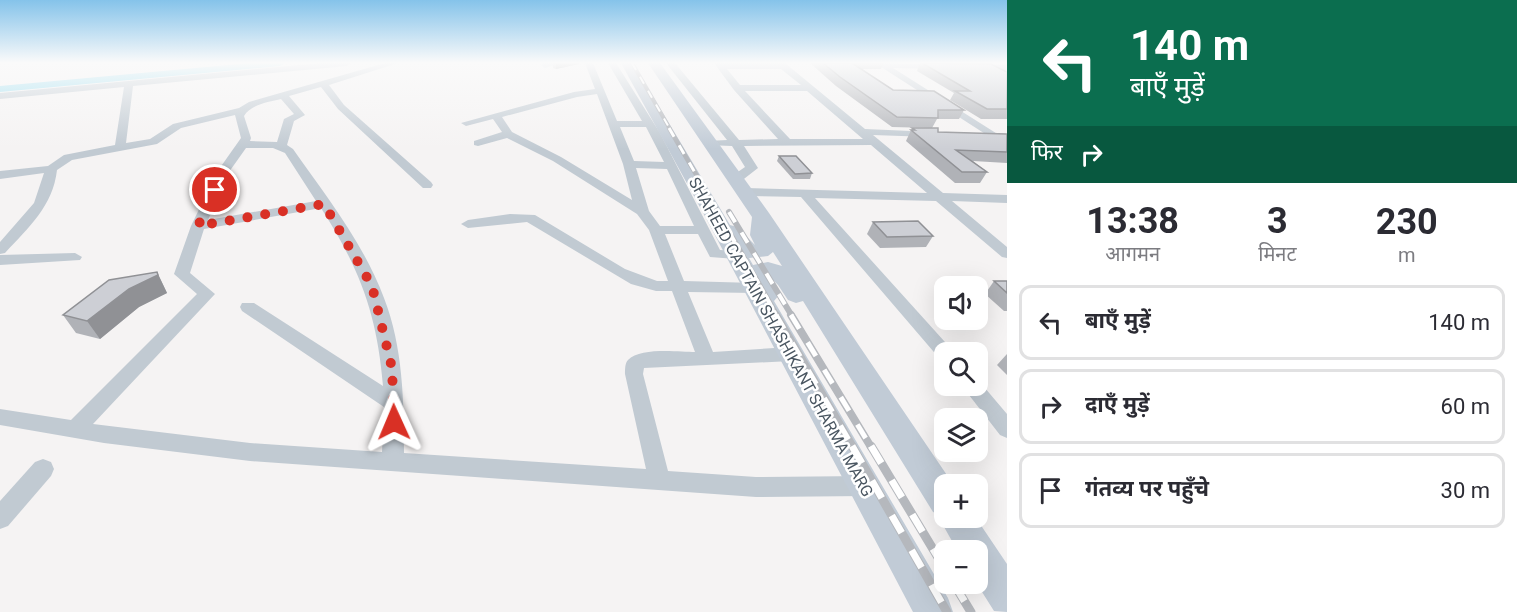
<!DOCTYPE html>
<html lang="hi">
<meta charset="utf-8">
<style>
body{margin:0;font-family:Roboto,"Noto Sans Devanagari",sans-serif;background:#f7f7f7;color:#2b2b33;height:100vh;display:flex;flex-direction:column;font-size:22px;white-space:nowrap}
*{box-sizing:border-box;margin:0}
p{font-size:20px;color:#7c7c81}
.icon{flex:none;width:33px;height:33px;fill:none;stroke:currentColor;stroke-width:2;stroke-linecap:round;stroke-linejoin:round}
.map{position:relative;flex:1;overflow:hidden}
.side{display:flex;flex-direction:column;background:#fff;width:510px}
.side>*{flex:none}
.guide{background:#0b6e4f;color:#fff;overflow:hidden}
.controls{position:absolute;left:934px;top:276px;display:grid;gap:12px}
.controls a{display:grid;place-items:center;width:54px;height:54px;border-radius:12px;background:#fff;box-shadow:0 6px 24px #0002;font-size:30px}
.pin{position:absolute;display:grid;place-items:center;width:51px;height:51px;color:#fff;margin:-26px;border:3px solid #fff;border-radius:50%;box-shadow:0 2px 6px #0007}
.me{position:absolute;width:66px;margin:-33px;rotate:359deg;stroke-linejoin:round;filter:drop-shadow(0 0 4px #0008)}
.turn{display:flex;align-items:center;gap:21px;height:126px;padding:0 24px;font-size:27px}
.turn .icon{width:78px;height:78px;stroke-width:2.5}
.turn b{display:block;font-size:42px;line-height:51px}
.then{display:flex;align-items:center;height:57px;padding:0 24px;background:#0003;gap:12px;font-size:22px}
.eta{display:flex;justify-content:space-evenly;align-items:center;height:102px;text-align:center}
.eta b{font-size:36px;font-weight:700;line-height:42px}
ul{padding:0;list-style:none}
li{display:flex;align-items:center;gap:18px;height:75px;margin:0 12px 9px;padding:0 12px;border:3px solid #e1e1e2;border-radius:12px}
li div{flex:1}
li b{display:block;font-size:22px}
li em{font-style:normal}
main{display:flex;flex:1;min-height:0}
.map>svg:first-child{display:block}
</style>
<main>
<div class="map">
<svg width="1007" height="612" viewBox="0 0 1007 612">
<rect width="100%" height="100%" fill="#f5f3f3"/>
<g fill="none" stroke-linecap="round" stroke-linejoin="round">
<path fill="#90daee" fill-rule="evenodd" d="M250,63H285L280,66L0,92V86Z"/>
<g fill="#c1cad2" fill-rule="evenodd">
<path d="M320,63H351L347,66L133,86L126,143L150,139L173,124L239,108L249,102L385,63H398L329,85L344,105L431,182L433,185L431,188H423L338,109L321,87L289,96L305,115L294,121L287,145L293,149C326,196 364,244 384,298C403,347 404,401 404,453L646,469L625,374C625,369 625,363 628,360C640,347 679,352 695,352L672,291H656L631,284L527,222L468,228L461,224L468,220L510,214L535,215L625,269L657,281H668L649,230L637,214L553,161L507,138L478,146L474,145V141L502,132L493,119L466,126L461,123L574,92L595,89L585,63H593L617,121H642L608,63H616L660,133L720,250L736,251L743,255L736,259L710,257L698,234H665L684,281L755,283L763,288L755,293L688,292L713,352L791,347L797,349L800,354L797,359L791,361L644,368L643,374L668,471L756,477L865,476L873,479L876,486L873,493L865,496L756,497L250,461L104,443L0,425V409L71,420L197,294L174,274L191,226L217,172L241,138L235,115L181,128L157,144L72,160L57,170C53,206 28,228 5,253L0,254V242L34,203L44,173L0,179V171L48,166L64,155L115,145L124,87L0,99V93ZM597,94L623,164L632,200L561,157L512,132L502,117L577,97ZM281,99L294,114L284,119L277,142L250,141L251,138L244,116C251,104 269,102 281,99ZM620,127H646L664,162L634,161ZM246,148H273L285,153L316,201L208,220L229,172ZM636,168L667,169L694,226H660L649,211ZM321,208C360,269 377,314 383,386L254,303H242L240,307L242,311L384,407L382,452L250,443L93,424L215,294L190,273L204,229Z"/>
<path d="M543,63H560L545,68L541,65Z"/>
<path d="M666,63H675L739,140L778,139L734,90L714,63H785L865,129L934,132L935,134L930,137L873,135L943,193L1007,195V203L952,201L1007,247V258L1002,257L936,201L815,198L954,352H945V360L939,358L801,197L745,196L739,192L745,188L927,193L871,145L744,146L758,168L740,182H732V176L745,167L732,146L707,145V141L727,140ZM727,69H781L801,85H740ZM745,91H807L863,139H790Z"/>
<path d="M875,63L943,64L944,66L940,69L893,68L999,135L994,138L990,137Z"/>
<path d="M978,64L1007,65V71L975,69L974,67Z"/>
<path d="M75,253L82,257L80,260L0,265V255Z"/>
<path d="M979,381L1007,414V438L1000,435L962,386H978Z"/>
<path d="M43,459L51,462L54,469L51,476L8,526L0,529V501L35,462Z"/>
</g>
<path fill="#c1cbd6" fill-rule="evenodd" d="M621,63H633L730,225L737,227L755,245L750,235L752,217L648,63H660L769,213L953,484H945V518H976L1007,564V612L994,611L977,584L978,550H957L939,518L940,515L933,512L803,301L796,303L788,300L778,285L770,277L779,295L774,301L948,598L953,612H913L707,220ZM773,252L782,266L768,262L753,265L749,258L768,256Z"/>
<g stroke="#b5b8bd" stroke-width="4">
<path id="rail-far4" d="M632,63L670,129"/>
</g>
<g stroke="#b5b8bd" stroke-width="4.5">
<path id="rail-far3" d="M669,128L718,212"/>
</g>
<g stroke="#b5b8bd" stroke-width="6">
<g id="rail-far2">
<path d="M717,211L777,316"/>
<path d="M729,212L792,316"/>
</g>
</g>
<g stroke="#b5b8bd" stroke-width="8">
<g id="rail-far1">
<path d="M776,315L853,447"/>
<path d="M791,315L871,447"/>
</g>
</g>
<g stroke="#b5b8bd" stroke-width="9">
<g id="rail">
<path d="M852,446L947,612"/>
<path d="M871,446L945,569"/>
<path d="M954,584L971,612"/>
</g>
</g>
<use href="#rail-far4" stroke="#fff" stroke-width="2" stroke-dasharray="8" stroke-linecap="butt"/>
<use href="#rail-far3" stroke="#fff" stroke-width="3" stroke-dasharray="10" stroke-linecap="butt"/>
<use href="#rail-far2" stroke="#fff" stroke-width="4" stroke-dasharray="12" stroke-linecap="butt"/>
<use href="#rail-far1" stroke="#fff" stroke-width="5" stroke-dasharray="16" stroke-linecap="butt"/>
<use href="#rail" stroke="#fff" stroke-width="7" stroke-dasharray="20" stroke-linecap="butt"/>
</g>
<g fill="#b0b2b7">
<path d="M553,63H579V64L556,69L553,68Z"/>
<path d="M810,63H883L881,69H861L893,90L964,110L959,119H937L932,128L892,127L836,86Z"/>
<path d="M920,63H959L1007,72V119H981L950,100L954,93L917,71Z"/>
<path d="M912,128L938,132L1007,134V163L973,161L987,172L980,183H955L906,141Z"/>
<path d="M779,156L812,173L810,179H793L777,161Z"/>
<path d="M873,222L933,236L926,247L880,248L867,234Z"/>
<path d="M157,272L167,293L139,307L100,339L76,333L63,315Z"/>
<path d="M994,281H1007V311H1004L985,294Z"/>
<path d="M1007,354V375L997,365Z"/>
</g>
<g fill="#909195">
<path d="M556,63H579V64L556,69Z"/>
<path d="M157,272L167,293L139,307L100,339L87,321L129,289Z"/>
</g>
<g fill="#cdcfd5" stroke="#909195" stroke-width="1.5">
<path d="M823,63H852L893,90L934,91L964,110H938V118L897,117L840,77Z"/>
<path d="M922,63L991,64L1007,72V109H987L955,91H970Z"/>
<path d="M912,128H938V132L1007,134V152L956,150L987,172H962L911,130H915Z"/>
<path d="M779,156H796L812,173L795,174Z"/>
<path d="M918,221L933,236L887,237L873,222Z"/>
<path d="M157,272L158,275L129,289L87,321L63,315L109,280Z"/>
<path d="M994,281H1007V293Z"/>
</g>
<linearGradient id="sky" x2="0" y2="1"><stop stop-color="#85c3ea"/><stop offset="0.42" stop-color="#fafafa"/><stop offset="1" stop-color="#fafafa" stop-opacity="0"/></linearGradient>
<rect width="1007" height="149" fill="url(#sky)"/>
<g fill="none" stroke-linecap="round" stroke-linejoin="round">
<path stroke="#d93025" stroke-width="10" stroke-dasharray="0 18" d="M215,190L198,226L324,204L372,286L392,368L394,422"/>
</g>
<g text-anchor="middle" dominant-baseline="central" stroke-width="5" stroke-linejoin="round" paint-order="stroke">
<g font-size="16" fill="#4a5661" stroke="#fff">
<text transform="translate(781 337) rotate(61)">SHAHEED CAPTAIN SHASHIKANT SHARMA MARG</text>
</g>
</g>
</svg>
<div class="controls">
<a><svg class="icon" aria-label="sound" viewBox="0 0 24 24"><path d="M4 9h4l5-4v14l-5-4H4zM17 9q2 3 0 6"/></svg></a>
<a><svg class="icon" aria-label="search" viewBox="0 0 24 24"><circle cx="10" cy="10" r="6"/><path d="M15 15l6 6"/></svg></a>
<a><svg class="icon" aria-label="layers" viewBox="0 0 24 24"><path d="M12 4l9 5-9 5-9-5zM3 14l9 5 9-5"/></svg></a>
<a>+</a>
<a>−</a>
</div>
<div class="pin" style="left:215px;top:190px;background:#d93025"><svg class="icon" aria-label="arrive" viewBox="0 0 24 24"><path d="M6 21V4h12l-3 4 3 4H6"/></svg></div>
<svg class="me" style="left:394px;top:422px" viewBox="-20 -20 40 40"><path d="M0-17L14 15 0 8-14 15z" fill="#d93025" stroke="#fff" stroke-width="4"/></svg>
</div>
<section class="side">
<div class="guide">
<div class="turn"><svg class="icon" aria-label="left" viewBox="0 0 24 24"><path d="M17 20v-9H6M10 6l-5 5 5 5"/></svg><div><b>140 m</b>बाएँ मुड़ें</div></div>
<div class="then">फिर<svg class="icon" aria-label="right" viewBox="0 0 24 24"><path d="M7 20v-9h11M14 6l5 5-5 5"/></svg></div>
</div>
<div class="eta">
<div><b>13:38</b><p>आगमन</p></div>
<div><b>3</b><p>मिनट</p></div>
<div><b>230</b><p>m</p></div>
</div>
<ul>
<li><svg class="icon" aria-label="left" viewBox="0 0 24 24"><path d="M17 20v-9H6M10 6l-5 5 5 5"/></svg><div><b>बाएँ मुड़ें</b></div><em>140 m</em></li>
<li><svg class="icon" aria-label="right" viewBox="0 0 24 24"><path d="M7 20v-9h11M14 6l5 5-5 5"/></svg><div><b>दाएँ मुड़ें</b></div><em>60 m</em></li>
<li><svg class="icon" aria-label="arrive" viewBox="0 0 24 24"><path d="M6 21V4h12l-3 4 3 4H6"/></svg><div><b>गंतव्य पर पहुँचे</b></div><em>30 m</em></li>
</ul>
</section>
</main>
